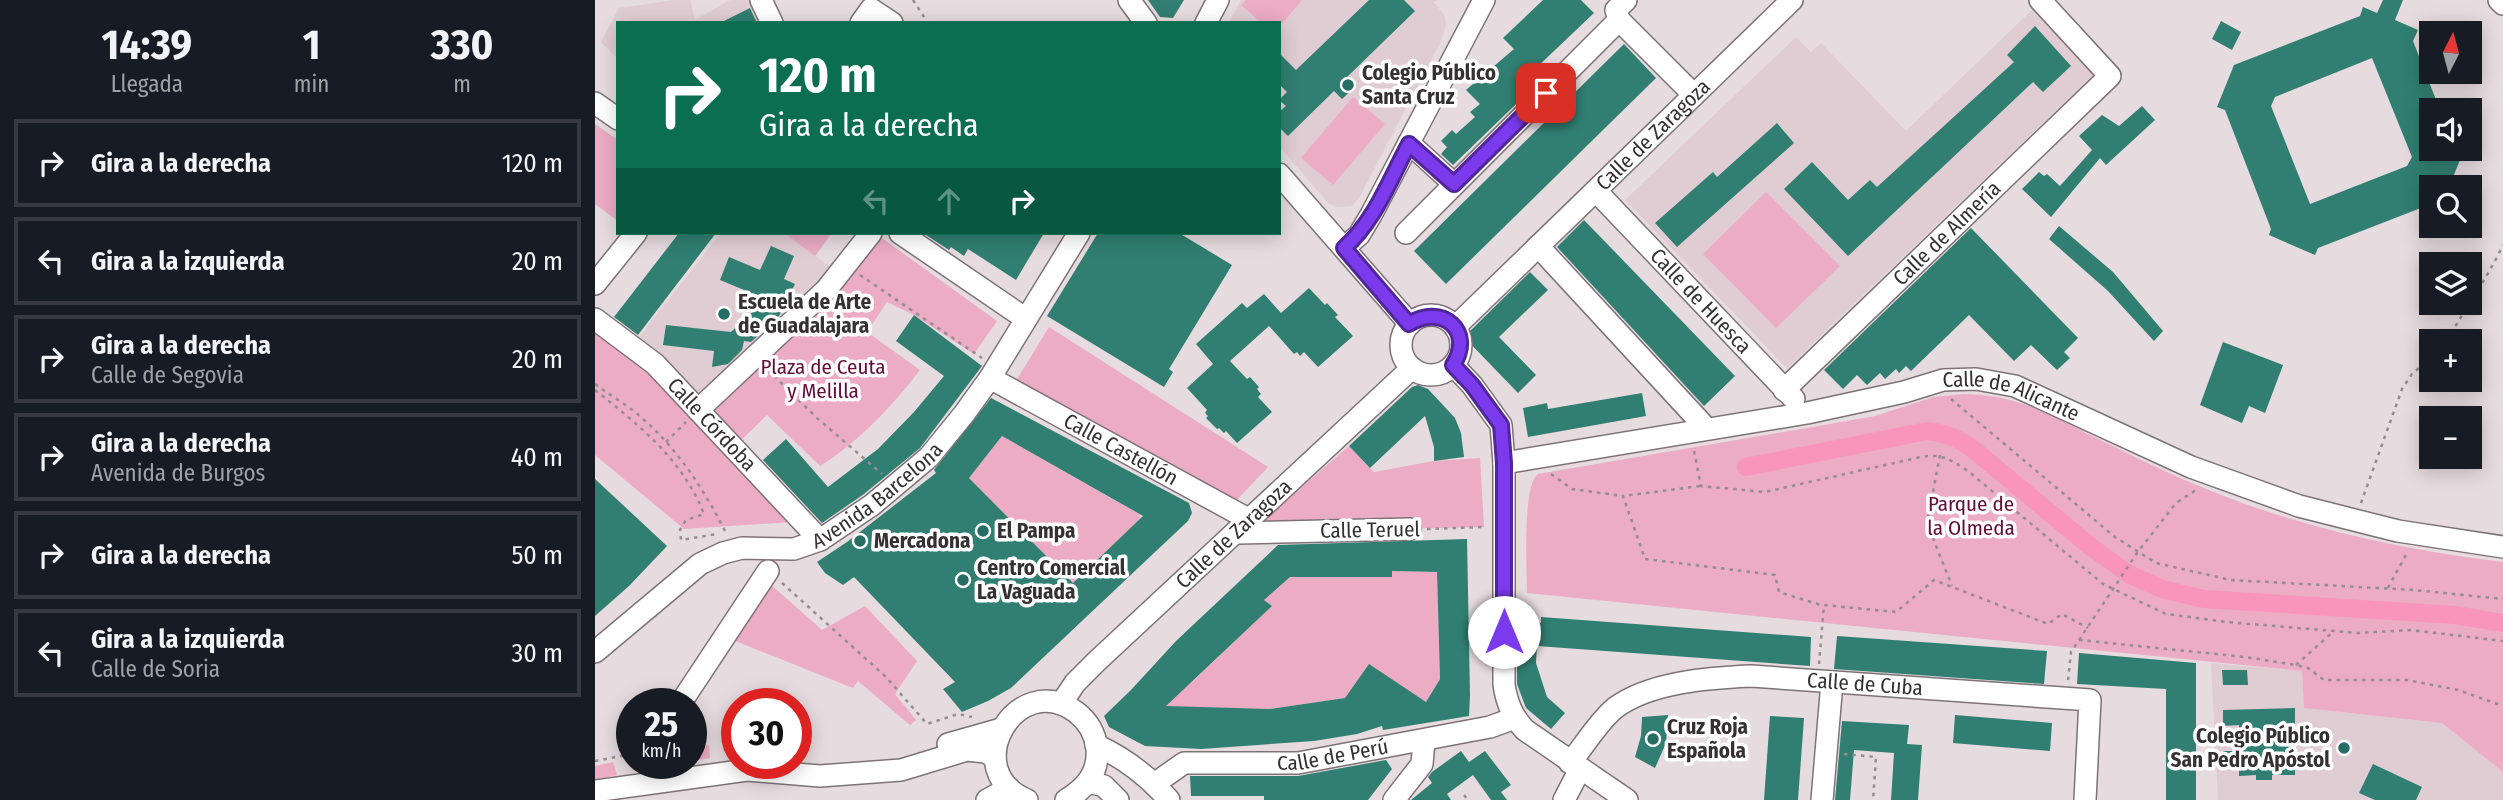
<!DOCTYPE html>
<html lang="es">
<meta charset="utf-8">
<style>
body{margin:0;font-family:"Fira Sans Condensed",sans-serif;background:#20242c;color:#f1f3f6;height:100vh;display:flex;flex-direction:column;font-size:26px;white-space:nowrap}
*{box-sizing:border-box;margin:0}
p{font-size:23px;color:#9ea1a6}
.icon{flex:none;width:38px;height:38px;fill:none;stroke:currentColor;stroke-width:2;stroke-linecap:round;stroke-linejoin:round}
.map{position:relative;flex:1;overflow:hidden}
.details{display:flex;flex-direction:column;background:#171b24;width:595px}
.details>*{flex:none}
.top-card{position:absolute;left:21px;top:21px;width:665px;height:214px;border-radius:0px;box-shadow:0 4px 18px #0003;background:#0b6e4f;color:#fff;overflow:hidden}
.needle{width:46px;rotate:6deg}
.controls{position:absolute;left:1824px;top:21px;display:grid;gap:14px}
.controls a{display:grid;place-items:center;width:63px;height:63px;border-radius:0px;background:#171b24;box-shadow:0 4px 18px #0003;font-size:35px}
.speed{position:absolute;left:21px;top:688px;display:flex;gap:14px;font-size:35px;font-weight:700;text-align:center}
.speed>*{display:grid;place-content:center;width:91px;height:91px;border-radius:50%;background:#171b24;box-shadow:0 4px 18px #0003;line-height:1}
.speed small{font-size:18px;font-weight:400}
.speed .limit{border:10px solid #d22;background:#fff;color:#111}
.pin{position:absolute;display:grid;place-items:center;width:60px;height:60px;color:#fff;margin:-30px;border-radius:14px;box-shadow:0 4px 10px #0006}
.me{position:absolute;width:77px;margin:-38px;rotate:0deg;stroke-linejoin:round;filter:drop-shadow(0 0 5px #0008)}
.turn{display:flex;align-items:center;gap:24px;height:147px;padding:0 28px;font-size:32px}
.turn .icon{width:91px;height:91px;stroke-width:2.5}
.turn b{display:block;font-size:49px;line-height:60px}
.lanes{display:flex;align-items:center;height:66px;padding:0 28px;background:#0003;justify-content:center;gap:35px;direction:ltr}
.lanes .off{opacity:.35}
.eta{display:flex;justify-content:space-evenly;align-items:center;height:119px;text-align:center}
.eta b{font-size:42px;font-weight:700;line-height:49px}
ul{padding:0;list-style:none}
li{display:flex;align-items:center;gap:21px;height:88px;margin:0 14px 10px;padding:0 14px;border:4px solid #363941;border-radius:0px}
li div{flex:1}
li b{display:block;font-size:26px}
li em{font-style:normal}
main{display:flex;flex:1;min-height:0}
.map>svg:first-child{display:block}
</style>
<main>
<section class="details">
<div class="eta">
<div><b>14:39</b><p>Llegada</p></div>
<div><b>1</b><p>min</p></div>
<div><b>330</b><p>m</p></div>
</div>
<ul>
<li><svg class="icon" aria-label="right" viewBox="0 0 24 24"><path d="M7 20v-9h11M14 6l5 5-5 5"/></svg><div><b>Gira a la derecha</b></div><em>120 m</em></li>
<li><svg class="icon" aria-label="left" viewBox="0 0 24 24"><path d="M17 20v-9H6M10 6l-5 5 5 5"/></svg><div><b>Gira a la izquierda</b></div><em>20 m</em></li>
<li><svg class="icon" aria-label="right" viewBox="0 0 24 24"><path d="M7 20v-9h11M14 6l5 5-5 5"/></svg><div><b>Gira a la derecha</b><p>Calle de Segovia</p></div><em>20 m</em></li>
<li><svg class="icon" aria-label="right" viewBox="0 0 24 24"><path d="M7 20v-9h11M14 6l5 5-5 5"/></svg><div><b>Gira a la derecha</b><p>Avenida de Burgos</p></div><em>40 m</em></li>
<li><svg class="icon" aria-label="right" viewBox="0 0 24 24"><path d="M7 20v-9h11M14 6l5 5-5 5"/></svg><div><b>Gira a la derecha</b></div><em>50 m</em></li>
<li><svg class="icon" aria-label="left" viewBox="0 0 24 24"><path d="M17 20v-9H6M10 6l-5 5 5 5"/></svg><div><b>Gira a la izquierda</b><p>Calle de Soria</p></div><em>30 m</em></li>
</ul>
</section>
<div class="map">
<svg width="1908" height="800" viewBox="0 0 1908 800">
<rect width="100%" height="100%" fill="#e6dbdf"/>
<g fill="#e0cdd3">
<path d="M79,0H95L100,20L135,0H153L167,23H23V59L6,42L24,8Z"/>
<path d="M646,0H842L839,2L850,16L851,25L846,41L764,198L757,206L742,207L733,203L684,146V23H634Z"/>
<path d="M1439,8L1501,72L1192,368L1030,200L1201,37L1216,52L1226,43L1311,131Z"/>
<path d="M126,233H189L237,268L224,287L101,402L40,342Z"/>
<path d="M1616,663L1707,671L1709,708L1847,723L1908,772V800H1623Z"/>
</g>
<g fill="#ecacc3">
<path d="M651,0H707L684,27V23H667L646,5Z"/>
<path d="M758,97L790,124L738,185L706,158Z"/>
<path d="M0,124L23,140V221L0,204Z"/>
<path d="M1171,192L1245,266L1181,328L1108,254Z"/>
<path d="M189,233H237L220,256Z"/>
<path d="M280,233L402,321L379,354L319,315L292,302L272,332L325,370C297,406 264,442 225,466L172,415L140,446L105,403Z"/>
<path d="M0,323L64,374L197,522L89,529L0,455Z"/>
<path d="M454,327L673,467L640,502L421,381Z"/>
<path d="M1369,394C1424,395 1455,415 1503,439C1546,460 1589,481 1634,498C1721,531 1816,551 1908,562V772L1847,723L1709,708L1707,671L932,593C932,570 927,485 943,474L1229,425L1280,416L1339,397Z"/>
<path d="M407,436L544,514L546,518L478,583L374,478Z"/>
<path d="M754,446L779,472L839,461L885,458L889,527L655,532Z"/>
<path d="M797,571L842,572L845,679L831,702L773,666L750,698L675,709L550,706L571,703L597,682L677,606L669,600L695,577H797Z"/>
<path d="M174,583L227,630L270,606L322,661L300,694L321,720L315,725L263,681L258,688L138,640Z"/>
<path d="M114,745L115,758L96,761V747Z"/>
<path d="M18,762L22,775L0,780V766Z"/>
</g>
<g fill="none" stroke-linecap="round" stroke-linejoin="round">
<path stroke="#f994bb" stroke-width="18" d="M1151,467L1332,431C1351,433 1363,438 1379,450L1496,547L1534,574L1567,589L1609,599L1860,615L1908,623"/>
</g>
<g fill="#317e72" fill-rule="evenodd">
<path d="M553,0H589L578,18L565,17Z"/>
<path d="M774,0H809L820,11L751,78L760,87L747,99L739,91L693,136L684,127V112L691,106L684,100L692,92L684,84V53L701,70Z"/>
<path d="M948,0H986L999,13L939,70L947,79L858,165L846,154L852,147L846,141L857,130L861,134L880,117L875,112L885,104L871,90L919,49L908,38Z"/>
<path d="M1788,0H1808L1800,20L1823,30L1818,41L1845,110H1836V149H1861L1862,153L1867,155L1854,187H1836V204L1723,248L1720,255L1674,235L1676,229L1630,110L1622,107L1639,65L1765,16L1768,7L1782,13ZM1777,58L1817,157L1812,166L1715,204L1676,106L1680,97Z"/>
<path d="M155,8L162,23H125Z"/>
<path d="M1626,21L1646,32L1637,50L1617,39Z"/>
<path d="M1440,26L1476,66L1448,92L1438,82L1253,256L1189,189L1217,162L1253,200L1275,180L1282,187L1419,62L1412,55Z"/>
<path d="M1029,44L1061,78L851,284L819,251Z"/>
<path d="M1547,106L1560,120L1511,165L1505,158L1456,217L1427,189L1444,172L1449,176L1452,174L1465,186L1497,150L1484,136L1507,115L1524,126Z"/>
<path d="M1182,123L1199,143L1082,247L1060,223L1118,172L1122,177Z"/>
<path d="M989,220L1140,376L1109,406L962,247Z"/>
<path d="M1464,226L1518,272L1568,331L1559,341L1513,291L1454,239Z"/>
<path d="M1376,228L1483,338L1469,352L1475,358L1462,370L1436,345L1419,361L1374,315L1316,371L1311,366L1304,373L1301,369L1290,379L1285,373L1272,385L1262,375L1248,389L1229,370Z"/>
<path d="M84,233H121L43,335L19,317Z"/>
<path d="M328,233H449L421,280L373,249L369,256L356,247L354,250Z"/>
<path d="M503,233H584L637,265L574,369L578,372L569,387L452,316Z"/>
<path d="M176,246L199,256L189,279L200,284L184,316L156,342L149,341L147,350L133,364L117,367L119,351L68,345L71,325L136,332L171,299L125,280L134,257L165,270Z"/>
<path d="M935,272L953,290L904,337L941,375L923,393L869,337Z"/>
<path d="M714,288L730,305L732,303L743,315L740,317L758,336L723,367L709,352L705,356L702,352L699,354L674,326L635,361L652,379L655,377L664,387L662,389L666,394L663,397L677,412L642,443L631,431L629,433L624,428L622,429L611,418L613,416L610,413L612,410L592,388L618,364L601,344L647,303L652,308L669,294L686,313Z"/>
<path d="M319,315L387,366L325,448L269,494L227,523L168,460L191,439L233,487L283,449L319,412L349,376L301,341Z"/>
<path d="M1628,342L1688,365L1670,413L1654,406L1647,423L1605,405Z"/>
<path d="M823,385L833,389L860,418L866,433L869,457L839,461V447L830,416L775,468L754,446L817,387Z"/>
<path d="M1047,393L1051,416L933,437L928,408L952,403L953,409Z"/>
<path d="M396,398L594,503L597,513L593,521L559,553L416,688L393,701L367,712L348,689L360,682L259,577L248,585L230,573L222,562L252,542L341,473L339,470ZM407,436L548,516L478,583L374,478Z"/>
<path d="M0,479L72,546L34,586L0,616Z"/>
<path d="M872,539L875,696L874,716L788,730L787,726L762,734L719,741L606,749L550,746L514,727L509,716L536,690L581,641L683,545ZM797,571L842,572L845,679L831,702L774,664L750,698L675,709L571,706L677,606L669,600L695,577H797Z"/>
<path d="M946,617L1216,637L1215,666L942,646L941,663L952,697L970,713L956,729L931,708L922,684V631L931,622L946,623Z"/>
<path d="M1242,636L1452,651L1449,684L1239,669Z"/>
<path d="M1484,653L1601,663V800H1571V689L1482,684Z"/>
<path d="M1627,670H1652L1653,685H1628Z"/>
<path d="M1700,708V775H1677V780H1661V775L1644,776V767H1629L1628,751H1644V725L1628,726V710Z"/>
<path d="M1073,715L1071,743L1060,768L1040,757L1046,736L1047,717Z"/>
<path d="M1360,715L1457,723L1455,751L1358,743Z"/>
<path d="M1175,716L1209,718L1203,800H1169Z"/>
<path d="M1247,721L1314,725L1312,744L1327,745L1323,800H1296L1299,753L1259,750L1255,800H1240Z"/>
<path d="M866,751L874,762L890,751L916,785L906,792L912,800H896L878,775L852,794L856,800H816L837,783L833,777L837,772Z"/>
<path d="M791,760L797,769L773,800H669V796H596L595,776H703Z"/>
<path d="M1778,764L1827,787L1821,800H1780L1764,793Z"/>
</g>
<g fill="none" stroke-linecap="round" stroke-linejoin="round">
<g stroke="#7d7376" stroke-width="24">
<g id="minor">
<path d="M166,0L177,23"/>
<path d="M534,0L551,23"/>
<path d="M1904,0L1908,4"/>
<path d="M1024,20L1099,95"/>
<path d="M266,23L276,9L297,23"/>
<path d="M611,23L623,0"/>
<path d="M0,103L23,119"/>
<path d="M814,143L859,184"/>
<path d="M684,174L815,324"/>
<path id="s1" d="M1001,191L1199,399"/>
<path d="M305,233L431,319"/>
<path d="M811,233L1024,20L1021,10L1031,0"/>
<path d="M943,246L1111,428"/>
<path d="M749,248L764,235L776,215L889,0"/>
<path d="M0,284L41,233"/>
<circle cx="836" cy="345" r="30"/>
<path id="s2" d="M0,319L60,364L225,540"/>
<path id="s3" d="M860,327L1197,0"/>
<path d="M858,365L877,385L906,425L909,463V685C912,703 917,716 930,730L1032,800"/>
<path id="s4" d="M395,378L655,520"/>
<path id="s5" d="M1189,390L1515,76L1445,0"/>
<path d="M103,410L231,290L276,233"/>
<path id="s6" d="M909,463L1212,413L1309,392L1348,380L1381,379L1420,386L1596,467L1704,506L1803,531L1908,547"/>
<path d="M642,533L815,529"/>
<path id="s7" d="M0,652L105,564L128,553L147,548L199,549L225,540L277,505L334,457L369,414L395,378L484,233"/>
<path d="M85,704L173,571"/>
<path id="s8" d="M466,704L480,683L502,661L817,368"/>
<path d="M353,744L406,729"/>
<path d="M501,745C530,758 553,776 574,800"/>
<path id="s9" d="M975,763C989,746 1003,722 1020,708C1055,682 1113,678 1156,676L1495,700L1490,800"/>
<path d="M494,782L509,786L523,800"/>
<path id="s10" d="M559,784L589,763H703L895,727L920,718"/>
<path d="M0,791L152,770L225,776L306,770L372,750L390,752L400,757"/>
<path d="M392,800L414,788"/>
<path d="M432,800C362,771 421,668 481,712C493,721 500,734 502,748C504,773 491,788 471,800"/>
<path d="M799,800L827,764L829,741"/>
<path d="M969,800L985,769"/>
<path d="M1227,800L1237,682"/>
</g>
</g>
<g stroke="#958d90" stroke-width="2.5" stroke-dasharray="3.5 5" stroke-linecap="butt">
<path d="M318,0L333,23"/>
<path d="M265,275L387,358"/>
<path d="M1852,341C1870,308 1892,279 1908,245"/>
<path d="M173,370L222,418L287,474"/>
<path d="M0,384C13,394 27,402 40,412C80,445 108,487 131,533"/>
<path d="M0,390C44,425 88,460 109,514L91,520L85,530L86,540L122,534"/>
<path d="M1356,399L1520,537L1561,563L1636,580L1819,590L1908,599"/>
<path d="M71,442L91,422"/>
<path d="M1099,451L1106,486L1170,492L1326,457C1347,453 1356,460 1373,471L1508,584L1571,614L1632,622L1763,633L1815,630L1908,641"/>
<path d="M1345,455L1332,523L1357,586"/>
<path d="M956,474L977,489L1028,496"/>
<path d="M1105,486L1028,496L1050,559L1180,575L1184,592L1229,606"/>
<path d="M1766,503L1807,389L1817,374L1836,357"/>
<path d="M832,529L889,527"/>
<path d="M187,583L291,677L332,724L363,714L377,717"/>
<path d="M1793,588L1813,551"/>
<path d="M1484,640L1650,657L1701,665L1713,668L1729,680H1812L1863,690L1908,706"/>
<path d="M1224,664L1229,605L1301,612L1339,580L1453,624L1467,614L1493,628"/>
<path d="M1701,665L1739,631"/>
<path d="M1473,680L1476,652L1542,553L1581,503L1601,490"/>
<path d="M1249,754L1281,757L1278,800"/>
<path d="M0,761L37,754"/>
<path d="M869,795L873,800"/>
</g>
<use href="#minor" stroke="#fff" stroke-width="21"/>
</g>
<g fill="none" stroke-linecap="round" stroke-linejoin="round">
<g stroke="#51269a" stroke-width="18">
<path id="route" d="M909,632V463L906,425L877,385L858,365C880,331 847,303 814,324L749,248C780,221 795,179 814,144L859,184L951,93"/>
</g>
<use href="#route" stroke="#7c3aed" stroke-width="12"/>
</g>
<g fill="#256c62" stroke="#fff" stroke-width="2.5">
<circle cx="753" cy="85" r="7"/>
<circle cx="129" cy="314" r="7"/>
<circle cx="388" cy="531" r="7"/>
<circle cx="265" cy="541" r="7"/>
<circle cx="368" cy="580" r="7"/>
<circle cx="1058" cy="739" r="7"/>
<circle cx="1749" cy="748" r="7"/>
</g>
<g text-anchor="middle" dominant-baseline="central" stroke-width="7" stroke-linejoin="round" paint-order="stroke">
<g font-size="21" font-weight="bold" fill="#353132" stroke="#fff" text-anchor="start">
<text x="767" y="73">Colegio Público<tspan x="767" dy="24">Santa Cruz</tspan></text>
<text x="143" y="302">Escuela de Arte<tspan x="143" dy="24">de Guadalajara</tspan></text>
<text x="402" y="531">El Pampa</text>
<text x="279" y="541">Mercadona</text>
<text x="382" y="568">Centro Comercial<tspan x="382" dy="24">La Vaguada</tspan></text>
<text x="1072" y="727">Cruz Roja<tspan x="1072" dy="24">Española</tspan></text>
<text x="1735" y="736" text-anchor="end">Colegio Público<tspan x="1735" dy="24">San Pedro Apóstol</tspan></text>
</g>
<g font-size="21" fill="#353132" stroke="#fff">
<text stroke="none"><textPath href="#s3" startOffset="276">Calle de Zaragoza</textPath></text>
<text stroke="none"><textPath href="#s5" startOffset="226">Calle de Almería</textPath></text>
<text stroke="none"><textPath href="#s1" startOffset="152">Calle de Huesca</textPath></text>
<text stroke="none"><textPath href="#s6" startOffset="518">Calle de Alicante</textPath></text>
<text stroke="none"><textPath href="#s2" startOffset="158">Calle Córdoba</textPath></text>
<text stroke="none"><textPath href="#s4" startOffset="149">Calle Castellón</textPath></text>
<text stroke="none"><textPath href="#s7" startOffset="334">Avenida Barcelona</textPath></text>
<text transform="translate(775 530) rotate(-1)">Calle Teruel</text>
<text stroke="none"><textPath href="#s8" startOffset="243">Calle de Zaragoza</textPath></text>
<text stroke="none"><textPath href="#s9" startOffset="327">Calle de Cuba</textPath></text>
<text stroke="none"><textPath href="#s10" startOffset="186">Calle de Perú</textPath></text>
</g>
<g font-size="21" fill="#650b3a" stroke="#fff">
<text x="228" y="367">Plaza de Ceuta<tspan x="228" dy="24">y Melilla</tspan></text>
<text x="1376" y="504">Parque de<tspan x="1376" dy="24">la Olmeda</tspan></text>
</g>
</g>
</svg>
<div class="controls">
<a><svg class="needle" viewBox="-14 -14 28 28"><path d="M0-13l5 13h-10z" fill="#e53935"/><path d="M0 13l5-13h-10z" fill="#9ea1a6"/></svg></a>
<a><svg class="icon" aria-label="sound" viewBox="0 0 24 24"><path d="M4 9h4l5-4v14l-5-4H4zM17 9q2 3 0 6"/></svg></a>
<a><svg class="icon" aria-label="search" viewBox="0 0 24 24"><circle cx="10" cy="10" r="6"/><path d="M15 15l6 6"/></svg></a>
<a><svg class="icon" aria-label="layers" viewBox="0 0 24 24"><path d="M12 4l9 5-9 5-9-5zM3 14l9 5 9-5"/></svg></a>
<a>+</a>
<a>−</a>
</div>
<div class="speed"><div>25<small>km/h</small></div><div class="limit">30</div></div>
<div class="pin" style="left:951px;top:93px;background:#d93025"><svg class="icon" aria-label="arrive" viewBox="0 0 24 24"><path d="M6 21V4h12l-3 4 3 4H6"/></svg></div>
<svg class="me" style="left:909px;top:632px" viewBox="-20 -20 40 40"><circle r="19" fill="#fff"/><path d="M0-13L10 11 0 6-10 11z" fill="#7c3aed"/></svg>
<div class="top-card">
<div class="turn"><svg class="icon" aria-label="right" viewBox="0 0 24 24"><path d="M7 20v-9h11M14 6l5 5-5 5"/></svg><div><b>120 m</b>Gira a la derecha</div></div>
<div class="lanes"><svg class="icon off" aria-label="left" viewBox="0 0 24 24"><path d="M17 20v-9H6M10 6l-5 5 5 5"/></svg><svg class="icon off" aria-label="ahead" viewBox="0 0 24 24"><path d="M12 20V5M6 11l6-6 6 6"/></svg><svg class="icon" aria-label="right" viewBox="0 0 24 24"><path d="M7 20v-9h11M14 6l5 5-5 5"/></svg></div>
</div>
</div>
</main>
